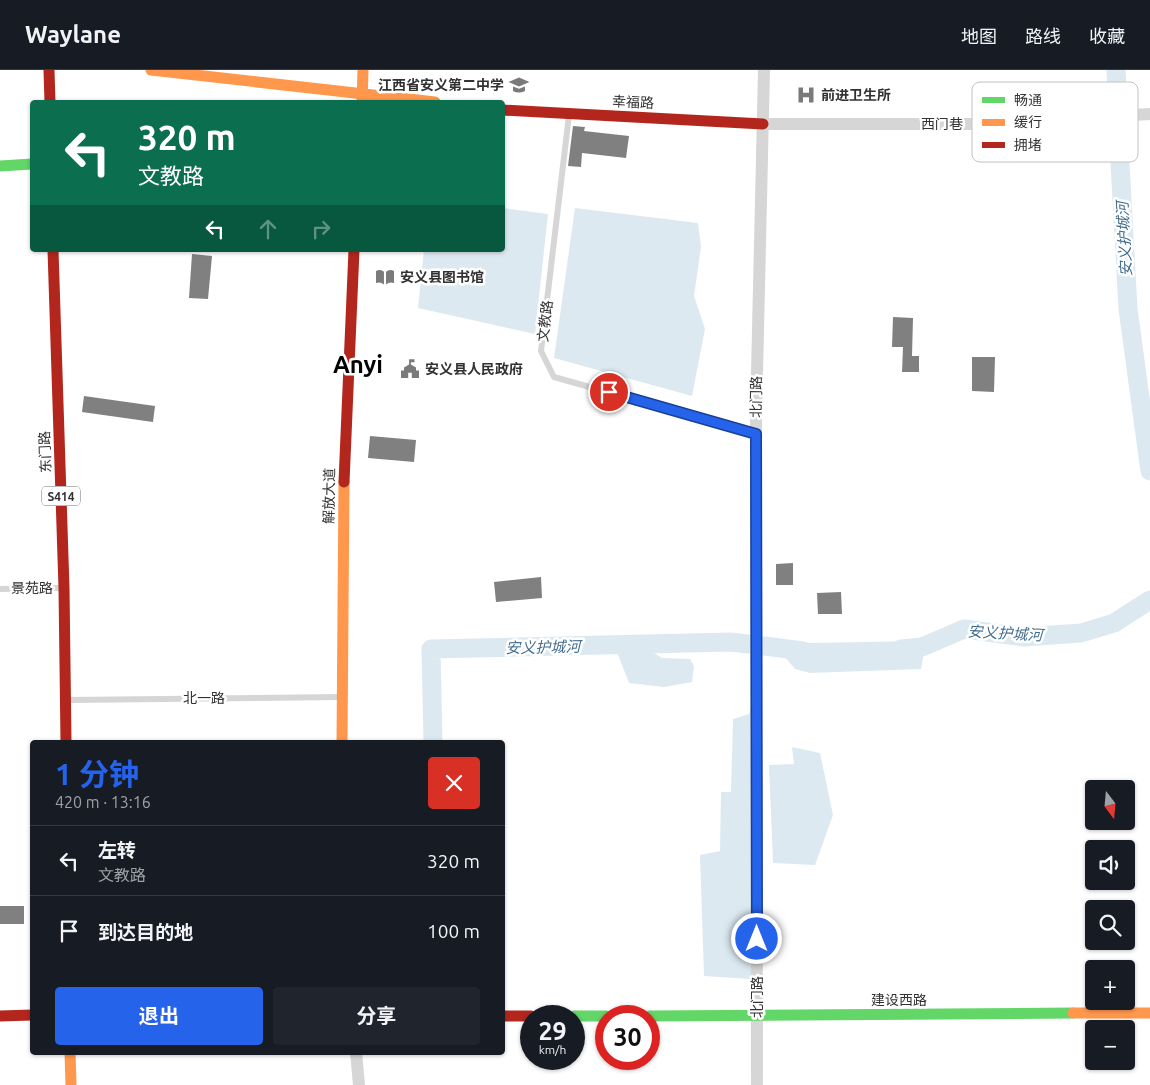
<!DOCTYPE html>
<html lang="zh">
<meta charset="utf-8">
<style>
body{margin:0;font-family:Ubuntu,"Noto Sans SC",sans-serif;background:#20242c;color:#f1f3f6;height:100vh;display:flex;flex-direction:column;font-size:19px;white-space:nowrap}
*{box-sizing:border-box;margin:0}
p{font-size:16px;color:#9ea1a6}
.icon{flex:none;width:28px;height:28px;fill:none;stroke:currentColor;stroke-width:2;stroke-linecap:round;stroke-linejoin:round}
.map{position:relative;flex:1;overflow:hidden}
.drawer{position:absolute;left:30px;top:670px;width:475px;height:315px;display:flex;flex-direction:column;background:#171b24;border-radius:5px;box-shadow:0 1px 4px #0004}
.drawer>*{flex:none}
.guide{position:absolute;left:30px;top:30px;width:475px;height:152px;border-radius:5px;box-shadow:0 1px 4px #0004;background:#0b6e4f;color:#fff;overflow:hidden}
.needle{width:32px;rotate:164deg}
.tools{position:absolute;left:1085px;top:710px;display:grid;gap:10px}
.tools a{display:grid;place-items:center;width:50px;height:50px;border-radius:5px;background:#171b24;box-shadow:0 1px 4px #0004;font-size:25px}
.speed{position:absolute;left:520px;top:935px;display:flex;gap:10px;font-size:25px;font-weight:700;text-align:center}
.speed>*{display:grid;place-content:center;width:65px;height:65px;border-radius:50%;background:#171b24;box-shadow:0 1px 4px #0004;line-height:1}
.speed small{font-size:12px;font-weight:400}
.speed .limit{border:8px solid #d22;background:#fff;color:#111}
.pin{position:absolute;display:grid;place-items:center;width:42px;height:42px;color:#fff;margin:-21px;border:2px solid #fff;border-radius:50%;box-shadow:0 1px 5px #0007}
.me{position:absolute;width:55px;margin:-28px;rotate:0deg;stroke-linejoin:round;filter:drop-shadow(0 0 4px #0008)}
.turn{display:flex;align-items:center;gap:18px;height:105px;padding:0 25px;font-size:22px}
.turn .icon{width:65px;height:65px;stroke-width:2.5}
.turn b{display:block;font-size:35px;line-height:42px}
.lanes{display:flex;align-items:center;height:48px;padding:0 25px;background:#0003;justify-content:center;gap:25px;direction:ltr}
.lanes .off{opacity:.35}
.round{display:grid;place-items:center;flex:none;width:52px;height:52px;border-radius:5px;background:#20242c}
.overview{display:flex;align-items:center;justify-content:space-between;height:85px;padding:0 25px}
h1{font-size:30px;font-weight:700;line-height:38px;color:#2563eb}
.action{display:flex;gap:10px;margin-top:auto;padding:10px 25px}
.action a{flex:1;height:58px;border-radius:5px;background:#2563eb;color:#fff;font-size:20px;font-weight:700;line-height:58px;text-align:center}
.action a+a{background:#20242c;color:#f1f3f6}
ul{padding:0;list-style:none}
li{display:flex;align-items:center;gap:15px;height:70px;padding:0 25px;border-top:1px solid #363941}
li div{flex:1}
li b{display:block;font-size:19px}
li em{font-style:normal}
header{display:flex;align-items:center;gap:30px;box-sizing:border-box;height:70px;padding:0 25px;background:#171b24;border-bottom:1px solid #363941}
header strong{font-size:24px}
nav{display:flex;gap:28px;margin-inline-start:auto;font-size:18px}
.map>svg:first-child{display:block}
</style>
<header>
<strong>Waylane</strong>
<nav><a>地图</a><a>路线</a><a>收藏</a></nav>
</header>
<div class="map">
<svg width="1150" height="1015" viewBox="0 0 1150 1015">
<rect width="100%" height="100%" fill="#fff"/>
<g fill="#dde9f1">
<path d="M503,138L548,144L535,264L418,238L424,180H502Z"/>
<path d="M575,138L698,153L701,177L694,226L705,259L692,326L554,288Z"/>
<path d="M770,569L806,573L926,571L921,599L810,603L795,599Z"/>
<path d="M641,580L654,583L662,588L690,589L694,596L692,612L664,617L629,613L617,582Z"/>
<path d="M751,636V909L704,906L700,785L720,781L721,722H731L733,649L749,644Z"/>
<path d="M792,677L820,683L833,745L815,795L773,793L769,695L794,694Z"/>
</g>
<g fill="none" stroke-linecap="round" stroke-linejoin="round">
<g stroke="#dde9f1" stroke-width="19">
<path d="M1116,0L1118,39"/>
<path d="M1118,57L1128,239L1150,401"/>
<path d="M765,576L803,581"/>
<path d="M901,579L922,577L964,559L1024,567L1081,563L1114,553L1150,530"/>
<path d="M433,672L431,579L730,572L748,574"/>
</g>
</g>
<g fill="#808080">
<path d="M573,56L585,57L584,61L629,66L626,88L582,83L581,97L568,96Z"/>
<path d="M192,184L212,186L208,229L189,228Z"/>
<path d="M893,247L913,248L912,286H919V302H902L903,277H892Z"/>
<path d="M972,287H995L994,322L972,321Z"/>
<path d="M84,326L155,336L153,352L82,342Z"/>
<path d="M370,366L416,370L414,392L368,388Z"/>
<path d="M793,493V515H776V494Z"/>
<path d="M541,507L542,528L496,532L494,512Z"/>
<path d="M841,522L842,544H818L817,523Z"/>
<rect x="0" y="836" width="24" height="18"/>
</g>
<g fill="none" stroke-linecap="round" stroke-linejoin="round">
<g stroke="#d6d6d6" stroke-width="6">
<path d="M569,45L541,281L554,307L756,364"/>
<path d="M0,519L61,518"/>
<path d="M67,630L341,627"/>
</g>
<g stroke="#d6d6d6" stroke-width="12">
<path d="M763,54H994L1150,44"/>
<path d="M356,982L359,1015"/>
<path d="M757,1015L756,347L764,0"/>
</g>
<g stroke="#63d668" stroke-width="11">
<path d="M0,96L32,94"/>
<path d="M574,946H606"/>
<path d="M649,946L1073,943"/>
</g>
<g stroke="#ff974d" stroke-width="11">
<path d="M151,0L435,32"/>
<path d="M362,32L363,0"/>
<path d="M342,672L344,412"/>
<path d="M1073,943H1150"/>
<path d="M70,982L71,1015"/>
</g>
<g stroke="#b3261e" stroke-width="11">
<path d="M49,0L50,32"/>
<path d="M502,40L763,54"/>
<path d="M53,180L64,518L66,672"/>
<path d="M344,412L354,180"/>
<path d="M0,946L32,945"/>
<path d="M502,946H531"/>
</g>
</g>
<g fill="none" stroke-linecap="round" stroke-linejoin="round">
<g stroke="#184099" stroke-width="12">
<path id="route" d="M609,322L756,364L757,869"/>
</g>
<use href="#route" stroke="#2563eb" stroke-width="9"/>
</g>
<defs>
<g id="school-bare" transform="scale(1.5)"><path d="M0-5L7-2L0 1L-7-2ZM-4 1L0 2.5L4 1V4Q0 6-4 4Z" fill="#7a7a7a" stroke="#fff" stroke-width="2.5" paint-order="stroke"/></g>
<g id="hospital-bare" transform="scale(1.5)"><path d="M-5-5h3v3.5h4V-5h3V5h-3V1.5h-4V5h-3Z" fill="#7a7a7a" stroke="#fff" stroke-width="2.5" paint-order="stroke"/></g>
<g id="library-bare" transform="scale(1.5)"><path d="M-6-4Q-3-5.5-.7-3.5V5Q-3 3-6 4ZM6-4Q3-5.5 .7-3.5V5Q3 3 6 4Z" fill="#7a7a7a" stroke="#fff" stroke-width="2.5" paint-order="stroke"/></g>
<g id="civic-bare" transform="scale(1.5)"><path d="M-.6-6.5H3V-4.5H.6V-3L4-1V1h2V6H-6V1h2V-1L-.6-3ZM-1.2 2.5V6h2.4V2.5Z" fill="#7a7a7a" stroke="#fff" stroke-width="2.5" paint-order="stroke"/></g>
</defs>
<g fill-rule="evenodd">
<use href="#school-bare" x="519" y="15"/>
<use href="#hospital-bare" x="806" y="25"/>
<use href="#library-bare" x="385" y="207"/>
<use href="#civic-bare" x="410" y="299"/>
</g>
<g text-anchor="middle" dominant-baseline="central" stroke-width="5" stroke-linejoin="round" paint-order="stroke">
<rect fill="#fff" stroke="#707070" stroke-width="1" x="42" y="416.5" width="38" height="19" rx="4"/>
<g font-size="12" font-weight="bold" fill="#323232">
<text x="61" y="426">S414</text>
</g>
<g font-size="14" font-weight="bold" fill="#323232" stroke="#fff" text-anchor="start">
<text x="504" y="15" text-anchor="end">江西省安义第二中学</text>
<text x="821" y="25">前进卫生所</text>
<text x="400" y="207">安义县图书馆</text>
<text x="425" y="299">安义县人民政府</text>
</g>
<g font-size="14" fill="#323232" stroke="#fff">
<text transform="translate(633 32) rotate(3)">幸福路</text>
<text x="942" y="54">西门巷</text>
<text transform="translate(545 251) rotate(-83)">文教路</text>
<text transform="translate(756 327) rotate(-89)">北门路</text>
<text transform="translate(45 382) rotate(-92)">东门路</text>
<text transform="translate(329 426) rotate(-89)">解放大道</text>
<text x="32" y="518">景苑路</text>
<text x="204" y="628">北一路</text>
<text transform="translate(757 927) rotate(-90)">北门路</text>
<text x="899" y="930">建设西路</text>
</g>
<g font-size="15" font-style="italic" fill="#436e90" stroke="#fff">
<text transform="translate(1124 169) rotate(-93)">安义护城河</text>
<text transform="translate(1005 563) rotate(3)">安义护城河</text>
<text transform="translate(543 577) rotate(-1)">安义护城河</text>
</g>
<g font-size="24" font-weight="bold" fill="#000" stroke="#fff">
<text x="358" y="294">Anyi</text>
</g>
</g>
<rect x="972" y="12" width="166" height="80" rx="8" fill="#fff" stroke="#c2c2c2" stroke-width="1"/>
<rect x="982" y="27" width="23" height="6" fill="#63d668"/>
<rect x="982" y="49" width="23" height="7" fill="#ff974d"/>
<rect x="982" y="72" width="23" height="6" fill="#b3261e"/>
<g font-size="14" fill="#323232">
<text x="1014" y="35">畅通</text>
<text x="1014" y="57">缓行</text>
<text x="1014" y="80">拥堵</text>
</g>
</svg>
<div class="tools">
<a><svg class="needle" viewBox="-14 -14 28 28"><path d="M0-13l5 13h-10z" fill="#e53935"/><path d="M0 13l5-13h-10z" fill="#9ea1a6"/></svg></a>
<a><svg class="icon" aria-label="sound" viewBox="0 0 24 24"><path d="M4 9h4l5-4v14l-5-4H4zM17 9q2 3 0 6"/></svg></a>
<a><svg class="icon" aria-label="search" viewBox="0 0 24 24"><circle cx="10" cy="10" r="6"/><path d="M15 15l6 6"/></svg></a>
<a>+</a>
<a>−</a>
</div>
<div class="speed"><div>29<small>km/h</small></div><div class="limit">30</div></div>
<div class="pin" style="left:609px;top:322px;background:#d93025"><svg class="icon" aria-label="arrive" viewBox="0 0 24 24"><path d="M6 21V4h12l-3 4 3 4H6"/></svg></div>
<svg class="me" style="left:757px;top:869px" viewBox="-20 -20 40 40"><circle r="17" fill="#2563eb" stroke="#fff" stroke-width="3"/><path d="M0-11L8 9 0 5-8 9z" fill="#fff"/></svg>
<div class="guide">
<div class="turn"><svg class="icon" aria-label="left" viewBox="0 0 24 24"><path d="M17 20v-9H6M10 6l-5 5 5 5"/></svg><div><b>320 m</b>文教路</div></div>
<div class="lanes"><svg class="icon" aria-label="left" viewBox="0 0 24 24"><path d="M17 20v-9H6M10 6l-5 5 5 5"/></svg><svg class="icon off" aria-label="ahead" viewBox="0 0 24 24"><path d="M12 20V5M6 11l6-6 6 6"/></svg><svg class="icon off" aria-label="right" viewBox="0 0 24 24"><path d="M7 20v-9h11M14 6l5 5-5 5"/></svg></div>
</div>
<section class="drawer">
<div class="overview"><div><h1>1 分钟</h1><p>420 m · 13:16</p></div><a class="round" style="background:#d93025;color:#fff"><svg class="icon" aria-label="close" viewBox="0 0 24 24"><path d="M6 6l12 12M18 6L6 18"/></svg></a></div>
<ul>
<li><svg class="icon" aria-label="left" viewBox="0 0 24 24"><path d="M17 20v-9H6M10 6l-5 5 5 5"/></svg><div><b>左转</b><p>文教路</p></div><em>320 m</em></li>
<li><svg class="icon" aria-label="arrive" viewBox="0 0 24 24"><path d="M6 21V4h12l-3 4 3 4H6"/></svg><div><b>到达目的地</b></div><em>100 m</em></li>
</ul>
<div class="action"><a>退出</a><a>分享</a></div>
</section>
</div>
